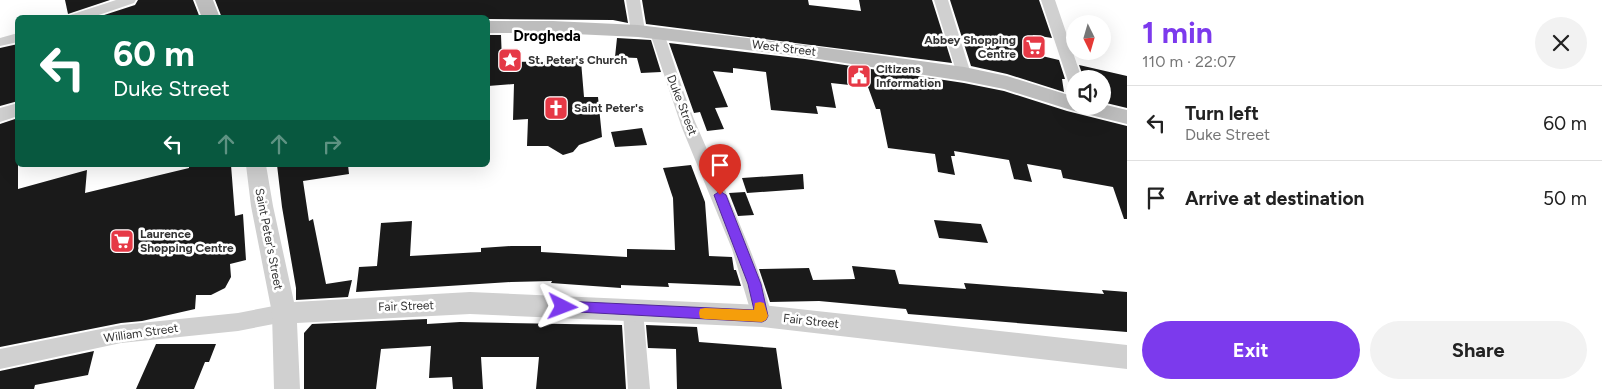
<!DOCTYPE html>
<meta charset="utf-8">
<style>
body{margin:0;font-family:Figtree,sans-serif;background:#f2f2f2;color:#222;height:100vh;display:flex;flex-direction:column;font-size:19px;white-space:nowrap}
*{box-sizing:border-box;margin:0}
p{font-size:16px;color:#767676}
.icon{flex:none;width:28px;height:28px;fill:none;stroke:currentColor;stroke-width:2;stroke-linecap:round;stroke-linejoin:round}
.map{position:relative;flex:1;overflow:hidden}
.sheet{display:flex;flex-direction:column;background:#fff;width:475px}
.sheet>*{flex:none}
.hud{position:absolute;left:15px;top:15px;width:475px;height:152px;border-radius:8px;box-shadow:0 5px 20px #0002;background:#0b6e4f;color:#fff;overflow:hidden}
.needle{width:32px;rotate:175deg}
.fabs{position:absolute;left:1066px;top:15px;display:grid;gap:10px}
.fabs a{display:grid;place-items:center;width:45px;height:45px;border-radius:50%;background:#fff;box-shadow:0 5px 20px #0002;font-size:25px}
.pin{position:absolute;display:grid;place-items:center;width:42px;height:42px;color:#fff;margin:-51px -21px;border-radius:50% 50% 50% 0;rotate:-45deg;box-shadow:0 0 5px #0007}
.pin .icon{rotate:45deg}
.me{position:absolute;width:55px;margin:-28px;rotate:93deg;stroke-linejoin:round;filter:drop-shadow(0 0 4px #0008)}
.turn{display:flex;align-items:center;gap:18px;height:105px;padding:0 15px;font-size:22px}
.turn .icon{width:65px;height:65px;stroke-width:2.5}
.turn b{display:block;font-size:35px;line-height:42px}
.lanes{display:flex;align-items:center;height:48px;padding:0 15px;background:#0003;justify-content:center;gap:25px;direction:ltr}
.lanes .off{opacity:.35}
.round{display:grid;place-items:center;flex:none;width:52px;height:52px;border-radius:26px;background:#f2f2f2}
.overview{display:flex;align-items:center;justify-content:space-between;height:85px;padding:0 15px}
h1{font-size:30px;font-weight:700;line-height:38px;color:#7c3aed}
.cta{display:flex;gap:10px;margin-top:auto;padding:10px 15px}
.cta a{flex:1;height:58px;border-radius:30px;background:#7c3aed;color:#fff;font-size:20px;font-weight:700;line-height:58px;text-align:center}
.cta a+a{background:#f2f2f2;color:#222}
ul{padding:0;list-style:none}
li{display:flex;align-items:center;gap:15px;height:75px;padding:0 15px;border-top:1px solid #e0e0e0}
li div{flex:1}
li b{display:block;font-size:19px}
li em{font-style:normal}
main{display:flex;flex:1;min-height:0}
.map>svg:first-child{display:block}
</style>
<main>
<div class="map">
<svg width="1127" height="389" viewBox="0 0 1127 389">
<rect width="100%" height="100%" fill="#fff"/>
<g fill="#1a1a1a">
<path d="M65,0H110L68,14Z"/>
<path d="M138,0H193L200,18L98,17L135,5Z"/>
<path d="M215,0H624L628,23L613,20L488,19V18H222Z"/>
<path d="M642,0H808L809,5L861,11L859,0H932L952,63L646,24Z"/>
<path d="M950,0H1039L1052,38L1033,35L1029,53L1059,60L1065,79H1062L1064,92L1007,74L971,66Z"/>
<path d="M488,35H501L502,62L581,61L584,97H598L602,137L579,145L573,152L563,155L548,146H527L528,119L513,120L514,84L488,86Z"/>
<path d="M617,38L651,40L661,72L641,73L637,58L615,57Z"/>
<path d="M669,43L805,59L964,83L1004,91L1067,111L1127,126V219H1124L1113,187L1063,178L1061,170L1027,164L1032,182L1014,179L1009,160L954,151L955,156H951L955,175L938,172L935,154L888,148L880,109H876L868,87L831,83L836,108L816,106L818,114L771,110L766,72L733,68V73L713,71L728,107L715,108L724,129L707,131L700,112L694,113Z"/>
<path d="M18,44V101L0,106V48Z"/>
<path d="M1079,65L1127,76V108L1102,102V79H1084Z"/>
<path d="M18,118V189L87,170L85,193L189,168V165H231L235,216L243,214L246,260L230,264L231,277L225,288L211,295H196L195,309L142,321L121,323L0,347V124Z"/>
<path d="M642,128L647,145L615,147L611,132Z"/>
<path d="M277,165H348L349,174L303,181L309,221L313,219L326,284L352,280L348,297L296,300V288L282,207Z"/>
<path d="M691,165L705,202L709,256L732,257L734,270H736L741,286L668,283L669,287L621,285V288L551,283L552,281L511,282L356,292L359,267L377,266L381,223L412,221L410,256L481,252V248L511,246H541V252L627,257V249L675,250L673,198L663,168Z"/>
<path d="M803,174L804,189L747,193L742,178Z"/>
<path d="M745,192L754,215L738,216L729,193Z"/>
<path d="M934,220L981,224L988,243L939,238Z"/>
<path d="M852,266L895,270L899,284L966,289L964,283L1104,294L1102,290L1127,292V332L908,314L906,309L819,301L770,302L759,269L809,268L813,280L855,279Z"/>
<path d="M427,319V324L460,322L622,325L626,389H536L539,357H481L483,389H453L452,377L429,378L431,346L381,349L376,389H304V333L312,324Z"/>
<path d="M646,325L697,327L699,342L776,348L782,389H677L676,349L648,348Z"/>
<path d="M156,344H216L209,362H205L194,389H136Z"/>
<path d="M94,351L88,375L35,385L34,389H0V371Z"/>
</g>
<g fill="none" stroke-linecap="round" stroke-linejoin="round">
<g fill="#d0d0d0" fill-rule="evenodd">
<path d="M116,0H136L134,3L90,18H69L70,15Z"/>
<path d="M626,0H640L645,31L643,34H633L631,31Z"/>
<path d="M934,0H948L971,74L969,77H959L957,74Z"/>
<path d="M1041,0H1055L1082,79H1075V86L1070,85L1068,81Z"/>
<path d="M657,29L662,30L664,33C675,66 685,99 699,131C725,192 755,251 772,316L769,322L762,325L755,322L752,316L732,249L682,128L650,33L652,30Z"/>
<path d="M18,33V42L0,46V38Z"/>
<path d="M633,302L640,305L643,311L650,389H628L623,311L626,305Z"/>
<path d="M284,304L291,307L294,313L291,319L284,322L238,331L121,343L0,369V349L121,325L238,313Z"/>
</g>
<g fill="#d0d0d0" fill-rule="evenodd">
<path d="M18,103V116L0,122V108Z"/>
<path d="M246,165H266L273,206L294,302L470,292L762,305L1127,345V369L762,327L470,314L297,323L300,389H274L272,313L251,206Z"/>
</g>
<g fill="#bdbdbd" fill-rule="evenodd">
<path d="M195,0H213L220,18H202Z"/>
<path d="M488,21H553L638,25L805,45L964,67L1007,76L1075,97V106H1102V104L1127,110V124L1074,111L1004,89L964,81L805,57L638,37L553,33H488Z"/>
</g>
</g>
<path fill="#7c3aed" stroke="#51269a" d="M720,191L726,195L761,284L768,316L766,320L762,322L559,311L557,307L559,303L563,301L754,310L748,284L714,195Z"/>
<path fill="#f59e0b" d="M760,302L764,303L768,316L766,320L762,322L705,319L700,318L699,313L700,309L705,308L754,310L755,303Z"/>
<defs>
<g id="supermarket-square" transform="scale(1.25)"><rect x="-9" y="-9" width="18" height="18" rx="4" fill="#e63946" stroke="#fff"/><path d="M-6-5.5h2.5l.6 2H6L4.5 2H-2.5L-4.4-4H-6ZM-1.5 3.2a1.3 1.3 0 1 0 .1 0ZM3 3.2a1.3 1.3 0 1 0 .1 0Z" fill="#fff"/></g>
<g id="sight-square" transform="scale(1.25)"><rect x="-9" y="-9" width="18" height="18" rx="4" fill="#e63946" stroke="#fff"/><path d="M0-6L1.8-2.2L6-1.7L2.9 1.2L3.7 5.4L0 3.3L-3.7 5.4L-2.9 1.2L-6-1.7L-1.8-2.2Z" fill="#fff"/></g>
<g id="civic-square" transform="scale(1.25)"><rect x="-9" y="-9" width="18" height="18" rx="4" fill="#e63946" stroke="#fff"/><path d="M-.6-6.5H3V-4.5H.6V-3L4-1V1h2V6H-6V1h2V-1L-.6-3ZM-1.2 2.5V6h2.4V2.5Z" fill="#fff"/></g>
<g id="church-square" transform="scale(1.25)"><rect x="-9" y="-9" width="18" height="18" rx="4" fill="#e63946" stroke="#fff"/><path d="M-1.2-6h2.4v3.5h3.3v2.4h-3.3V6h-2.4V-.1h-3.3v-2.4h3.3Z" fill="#fff"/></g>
</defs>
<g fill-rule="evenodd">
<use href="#supermarket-square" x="1034" y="47"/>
<use href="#sight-square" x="510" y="60"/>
<use href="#civic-square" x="859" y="76"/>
<use href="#church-square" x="556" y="108"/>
<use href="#supermarket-square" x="122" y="241"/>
</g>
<g text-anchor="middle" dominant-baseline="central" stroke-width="5" stroke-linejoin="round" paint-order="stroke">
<g font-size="12" font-weight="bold" fill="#333" stroke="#fff" text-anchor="start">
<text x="1016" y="40" text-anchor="end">Abbey Shopping<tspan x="1016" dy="14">Centre</tspan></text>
<text x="528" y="60">St. Peter's Church</text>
<text x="876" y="69">Citizens<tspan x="876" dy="14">Information</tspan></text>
<text x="574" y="108">Saint Peter's</text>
<text x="140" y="234">Laurence<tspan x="140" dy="14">Shopping Centre</tspan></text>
</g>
<g font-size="12" fill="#333" stroke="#fff">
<text transform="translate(784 48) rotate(7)">West Street</text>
<text transform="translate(682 105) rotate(69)">Duke Street</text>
<text transform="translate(269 239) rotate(79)">Saint Peter's Street</text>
<text transform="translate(406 306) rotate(-2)">Fair Street</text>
<text transform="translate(811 321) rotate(6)">Fair Street</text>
<text transform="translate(141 333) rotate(-8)">William Street</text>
</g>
<g font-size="15" font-weight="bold" fill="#000" stroke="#fff">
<text x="547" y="36">Drogheda</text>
</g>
</g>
</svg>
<div class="fabs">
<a><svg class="needle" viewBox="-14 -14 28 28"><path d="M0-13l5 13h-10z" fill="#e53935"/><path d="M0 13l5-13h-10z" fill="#767676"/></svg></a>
<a><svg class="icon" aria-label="sound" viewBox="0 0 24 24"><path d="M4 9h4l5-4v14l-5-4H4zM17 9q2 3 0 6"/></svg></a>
</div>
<div class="pin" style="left:720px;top:195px;background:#d93025"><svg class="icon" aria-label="arrive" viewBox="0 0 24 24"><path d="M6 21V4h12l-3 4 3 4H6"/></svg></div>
<svg class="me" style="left:563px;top:307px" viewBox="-20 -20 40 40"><path d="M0-17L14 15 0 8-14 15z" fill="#7c3aed" stroke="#fff" stroke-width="4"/></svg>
<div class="hud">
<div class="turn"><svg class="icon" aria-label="left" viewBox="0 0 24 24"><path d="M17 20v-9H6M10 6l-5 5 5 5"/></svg><div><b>60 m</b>Duke Street</div></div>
<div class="lanes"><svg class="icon" aria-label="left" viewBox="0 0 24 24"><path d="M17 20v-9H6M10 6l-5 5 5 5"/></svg><svg class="icon off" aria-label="ahead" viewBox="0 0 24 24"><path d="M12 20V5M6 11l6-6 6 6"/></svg><svg class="icon off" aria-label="ahead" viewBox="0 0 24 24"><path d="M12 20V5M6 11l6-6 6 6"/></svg><svg class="icon off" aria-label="right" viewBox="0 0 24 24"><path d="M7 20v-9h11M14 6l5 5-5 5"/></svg></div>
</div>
</div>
<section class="sheet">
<div class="overview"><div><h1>1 min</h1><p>110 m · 22:07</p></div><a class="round"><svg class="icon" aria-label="close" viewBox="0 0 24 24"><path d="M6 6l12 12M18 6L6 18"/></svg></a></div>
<ul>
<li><svg class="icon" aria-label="left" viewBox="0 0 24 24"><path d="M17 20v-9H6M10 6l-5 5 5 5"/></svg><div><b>Turn left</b><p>Duke Street</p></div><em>60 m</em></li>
<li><svg class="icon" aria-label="arrive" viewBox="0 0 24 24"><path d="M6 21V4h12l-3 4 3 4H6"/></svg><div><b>Arrive at destination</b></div><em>50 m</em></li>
</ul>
<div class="cta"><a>Exit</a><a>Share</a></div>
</section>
</main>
